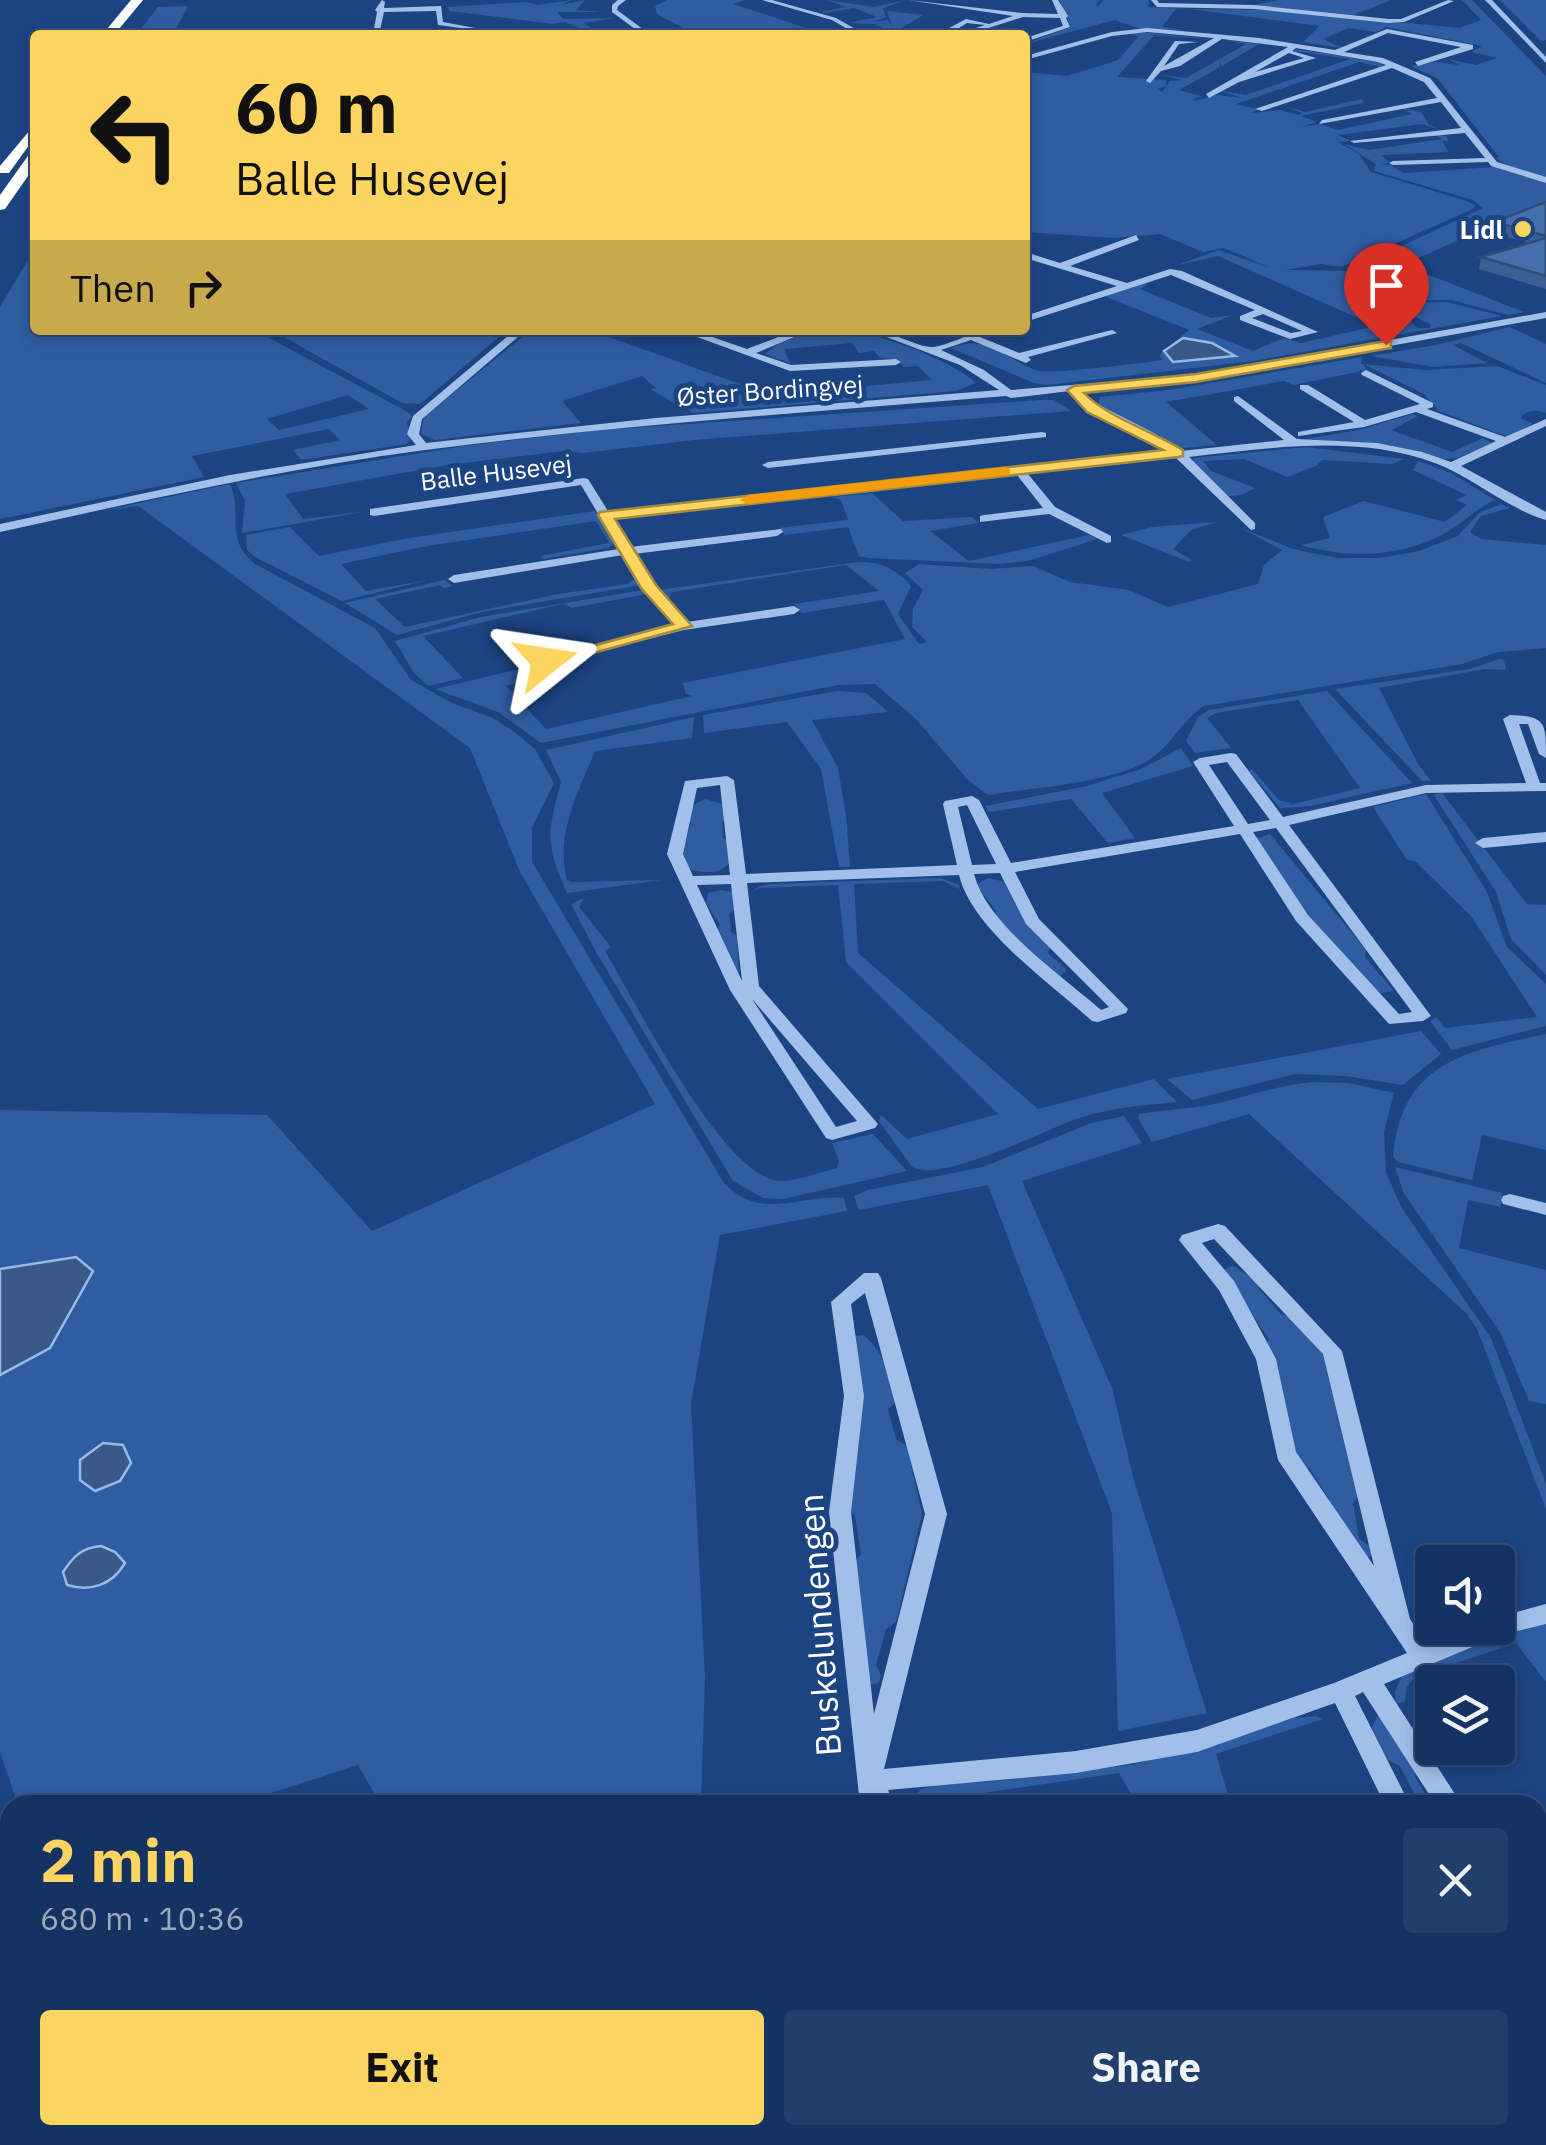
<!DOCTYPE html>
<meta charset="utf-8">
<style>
body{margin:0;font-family:"IBM Plex Sans",sans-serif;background:#223f6b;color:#f1f3f6;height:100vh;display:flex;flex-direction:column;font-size:38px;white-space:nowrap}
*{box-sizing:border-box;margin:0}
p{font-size:32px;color:#9daabe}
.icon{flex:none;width:55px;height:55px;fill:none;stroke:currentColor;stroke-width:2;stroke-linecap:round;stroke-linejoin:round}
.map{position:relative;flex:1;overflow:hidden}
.panel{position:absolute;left:0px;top:1795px;width:1548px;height:350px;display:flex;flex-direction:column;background:#153362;border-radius:30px 30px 0 0;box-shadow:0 5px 15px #0003,0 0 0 2px #344e77}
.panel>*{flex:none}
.guide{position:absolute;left:30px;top:30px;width:1000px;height:305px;border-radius:10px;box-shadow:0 5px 15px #0003,0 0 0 2px #344e77;background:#fbd55f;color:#111;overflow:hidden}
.fabs{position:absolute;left:1415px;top:1545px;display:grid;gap:20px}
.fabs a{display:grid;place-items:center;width:100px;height:100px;border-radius:10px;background:#153362;box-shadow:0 5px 15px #0003,0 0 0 2px #344e77;font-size:50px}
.pin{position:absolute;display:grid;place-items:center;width:85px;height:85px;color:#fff;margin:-102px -42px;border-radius:50% 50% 50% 0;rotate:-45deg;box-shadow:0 0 10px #0007}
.pin .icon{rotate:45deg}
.me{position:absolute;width:110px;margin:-55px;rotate:75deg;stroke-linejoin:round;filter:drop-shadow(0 0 8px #0008)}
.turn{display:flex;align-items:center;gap:35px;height:210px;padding:0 40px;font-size:45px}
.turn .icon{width:130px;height:130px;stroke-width:2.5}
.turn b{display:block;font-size:70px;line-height:85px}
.then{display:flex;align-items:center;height:95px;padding:0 40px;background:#0003;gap:20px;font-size:38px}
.round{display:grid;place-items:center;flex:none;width:105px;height:105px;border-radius:10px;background:#223f6b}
.summary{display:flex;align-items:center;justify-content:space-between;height:170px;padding:0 40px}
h1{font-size:60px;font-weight:700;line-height:75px;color:#fbd55f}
.action{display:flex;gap:20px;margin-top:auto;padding:20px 40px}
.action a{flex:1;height:115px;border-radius:10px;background:#fbd55f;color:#111;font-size:40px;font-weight:700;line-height:115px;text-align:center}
.action a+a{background:#223f6b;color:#f1f3f6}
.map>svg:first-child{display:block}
</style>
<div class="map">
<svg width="1546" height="2145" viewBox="0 0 1546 2145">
<rect width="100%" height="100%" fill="#1c4483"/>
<g fill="#2f5da2" fill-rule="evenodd">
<path d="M572,0L561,5L585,0L576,10L600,12H557L563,19L614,18L584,23L595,31L629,29L598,35L564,22L553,24L450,11L447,7L527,2L537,5Z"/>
<path d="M667,0H746L733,4L815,31L843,29L818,32L822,35H696L657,14L655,6Z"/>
<path d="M826,0L874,7L906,0L883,8L886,17L873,22L888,20L892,27L887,11L923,15L900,29L948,32L869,34L866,31L883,28L874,24L848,23L877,17L854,8L824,13L821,12L846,7Z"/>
<path d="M1059,0H1100L1095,5L1099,6L1103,0H1149L1148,7L1185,9H1176L1162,27L1184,30L1141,29L1115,20L1025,44L1071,27Z"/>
<path d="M1278,0H1391L1351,16L1255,5Z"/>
<path d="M1462,0H1472L1546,76V178L1511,168L1496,158L1499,157L1438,79L1411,66L1436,62L1459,65L1448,59L1476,65L1497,58L1472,52L1482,46L1386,27L1376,32L1348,28L1323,39L1342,48L1272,38L1303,42L1320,26L1190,9L1272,10L1460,28L1481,20Z"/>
<path d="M1500,0H1546V40L1541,41Z"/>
<path d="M188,6L174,33L256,30L267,35H136L158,7Z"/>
<path d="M1139,32L1213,39L1154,35L1117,77L1166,80V86L1157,89L1162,92L1170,81L1182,80L1161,75L1186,78L1246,44L1225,40L1284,47L1259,44L1222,66L1219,61L1220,67L1179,90L1201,96L1193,99L1195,101L1217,95L1242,98L1221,91L1246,95L1350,59L1293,51L1296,49L1382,63L1381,67L1359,62L1236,104L1257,109L1252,113L1279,110L1299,115L1302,113L1284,106L1305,112L1362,99L1364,103L1301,116L1317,122L1301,127L1320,124L1338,130L1412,114L1401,108L1421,112L1429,125L1440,130L1422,124L1338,135L1351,141L1338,142L1359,154L1371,172L1467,201L1475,205L1473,209L1342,267L1321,264L1285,270L1350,271L1372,285L1417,328H1430L1431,324L1410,315L1396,303L1447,302L1502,316L1254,361L1047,385L1034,383L951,348C987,331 1012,364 1038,371C1052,374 1144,363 1162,360L1160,354L1189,330L1104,296L1141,282L1148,284L1140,289L1211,318L1233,315L1197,329L1253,351L1284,338L1301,343L1376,326L1218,256L1178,265L1218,250L1271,268L1224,248L1203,252L1160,234L1114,238L1025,232V72L1067,76L1118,60L1139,36L1126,33Z"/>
<path d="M1434,134L1446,136L1449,141H1442L1449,152L1381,155L1389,163L1381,164L1391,165L1403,173L1495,167L1546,183V201L1403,265L1524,312L1508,315L1451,300H1392L1372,279L1354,268L1483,208L1473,200L1374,171L1376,164L1344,144L1369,150L1442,139Z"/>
<path d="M35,248V330H254L406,411L412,416L407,422L410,440L407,444L301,460L293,450L340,440L329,429L192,456L204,477L0,519V307ZM348,395L369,409L279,430L267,419Z"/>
<path d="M1510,327L1546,344V383L1461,343L1453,345L1487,363L1433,367L1370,356L1436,345Z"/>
<path d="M271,330H507L420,404L402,403Z"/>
<path d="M531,330H590L770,395L932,380L918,366L904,367L898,360L879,357L874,351L859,353L852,343L784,349L790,363L765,354C783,337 826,325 853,330C886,337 951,360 976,383L956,391L692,413L650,389L656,388L642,376L562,401L581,423L435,440L421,434L424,417Z"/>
<path d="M1362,357L1361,364H1362L1425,370L1497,366L1546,385V413C1537,410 1527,409 1521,418L1533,424L1508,437L1439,411L1424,394L1363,364L1367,370L1293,385L1284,381L1166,402L1217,445L1182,448L1098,405L1100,397L1169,390Z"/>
<path d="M1040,400H1054L1071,411L694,440L583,453L563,451L448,465L285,494L303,519L368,511L242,533L245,501L236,483L464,446L599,430Z"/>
<path d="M1413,414L1418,416L1391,430L1452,452L1483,438L1492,443L1458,458L1442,459L1372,444L1305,439L1359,430Z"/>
<path d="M1306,447L1404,459L1392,464L1322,460L1316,466L1287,477L1244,459L1203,461L1211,471L1255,488L1241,495L1227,496L1191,462L1194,458Z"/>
<path d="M1418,461L1451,473L1495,500C1479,507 1469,517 1455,527C1411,557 1351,560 1301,545L1330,538L1323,517L1364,501L1445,522L1467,505L1456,500L1466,495L1413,470Z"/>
<path d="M230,484C244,517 223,537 255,564L375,628L411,680L452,703L493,718L516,733L535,749L554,783L532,827V862L724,1183C760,1222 801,1194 844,1198L847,1211L720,1235L691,1403L705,1678L701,1805H381L358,1765L234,1805H18L0,1752V1110L267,1115L372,1231L655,1104L520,872L470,748L138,506L102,511Z"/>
<path d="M872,493L903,521L972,517L979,523L930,531L969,561L1089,535L1097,539L1028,561L1000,564L868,558L859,556L848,527L785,535L779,528L848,520L841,500L832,497Z"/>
<path d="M1501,504L1510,508L1481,516L1470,532L1481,539L1546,545V648L1498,652L1462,664L1204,706C1181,721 1172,745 1149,760C1109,784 1035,787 988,795L968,780L916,719L875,684L838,685L541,743L498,712L435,689L541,664L551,673L506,686L546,729L692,696L686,694L683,683L905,639L884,600L802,613L794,604L879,591L846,565L672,592L668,601L659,590L858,562C880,561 897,569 911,586L898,614L919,644L927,642L912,627L913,609L923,590L905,573L919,564L992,569L1033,566L1070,582L1129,590L1168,607L1258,584L1264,565L1282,550L1239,527L1293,549L1338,558H1379L1419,551L1458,536L1479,513Z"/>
<path d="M595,511L614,543L608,548L543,559L540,556L609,543L596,521L427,546L341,564L366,591L428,580L342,601L255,557L247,550L246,535L290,527L319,556L409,538Z"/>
<path d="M1217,522L1191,530L1173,549L1192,560L1189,562L1121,535L1152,527Z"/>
<path d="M635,579L641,585L482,612L397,635L345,603L445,580L452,586L444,588L440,585L375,599L405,627L558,594L627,584Z"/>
<path d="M643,590L647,594L572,608L563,604L423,636L463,678L428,686L414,673L395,641L481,617Z"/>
<path d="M1499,659L1504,660L1506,670L1485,669L1379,688L1418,764L1431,781H1422L1335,689L1470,669Z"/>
<path d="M837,691L866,693L888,712L812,720L838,768L846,815L850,867H839L821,769L787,722L704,733L703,715Z"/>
<path d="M1327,691L1412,783L1310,806L1280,808L1249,771L1252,769L1279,800L1293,804L1360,788L1298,700L1216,713L1207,718L1231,748L1195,753L1186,741L1198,717L1209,710Z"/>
<path d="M694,717L692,738L595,751C578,793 555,834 567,880L572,882L662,880L567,893C545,842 547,835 561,782L546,750Z"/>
<path d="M1181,748L1193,766L1102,793L1135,838L1108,843L1071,799L989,812L985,806L1087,786L1141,769Z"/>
<path d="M1442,793L1527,904L1546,905V975L1511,939L1496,892L1434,795Z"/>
<path d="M1426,794L1486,890L1507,947L1546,984V1026L1452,1050L1430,1021L1436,1017L1445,1028L1537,1017L1471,916L1415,861L1407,860L1373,807Z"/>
<path d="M705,799L723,804L727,818L722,822L723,838L729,841L732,859C722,875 706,874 689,869L680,843L686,839L691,823L685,819L695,804Z"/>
<path d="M1270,834L1366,950L1365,957L1394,991L1381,993L1372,988L1324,936L1254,839Z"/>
<path d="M941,878L959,885L960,889L943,881L854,884L858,953L1038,1109L1154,1079L1177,1102C1144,1105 1108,1108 1076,1119C1043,1131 942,1183 912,1167L879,1121L881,1115L907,1139L998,1114L846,962L838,885L760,888L750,893L760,886L771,884Z"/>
<path d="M988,878L1006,882L1050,947L1048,953L1067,970L1059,977L994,918L996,911L976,885Z"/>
<path d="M721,890L733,892L734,910L729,914L731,932L737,936L739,974L717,931L720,925L706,903L708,893Z"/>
<path d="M584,898L579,907L611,947L605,951C637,1005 715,1159 770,1179C786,1186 819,1172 837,1168L839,1160L832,1143L873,1134L907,1171L783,1199L763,1198L733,1181L596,952L571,904Z"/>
<path d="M1421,1031L1441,1054L1403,1085L1346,1076L1295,1074L1192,1100L1167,1079Z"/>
<path d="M1546,1034V1150L1482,1135L1472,1180L1398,1162L1393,1157C1401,1062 1466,1051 1546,1034Z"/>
<path d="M1316,1082L1349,1083L1394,1093L1384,1132L1386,1172L1401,1207L1491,1338L1546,1484V1509L1477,1329L1467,1314L1249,1114L1152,1142L1138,1118L1139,1114C1162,1110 1186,1109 1209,1105C1246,1098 1278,1084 1316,1082Z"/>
<path d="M1124,1116L1142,1143L1022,1181L1112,1388L1134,1481L1207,1713L1118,1731L1112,1513L988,1185L859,1210L854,1196L868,1190L983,1167L1091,1123Z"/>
<path d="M1395,1167L1502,1193L1501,1207L1468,1200L1459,1248L1546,1270V1404L1529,1401L1500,1332L1403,1192Z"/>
<path d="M1233,1266L1259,1282V1289L1281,1314L1296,1319L1322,1350L1359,1496L1353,1503L1359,1539L1371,1547V1556L1365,1558L1327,1509L1330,1500L1309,1468H1301L1265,1345L1269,1339L1223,1270Z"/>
<path d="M863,1335C884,1351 890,1376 897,1401L888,1409L896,1439L907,1446L922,1514L896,1622L886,1629L876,1665L881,1675L879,1683L862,1687L852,1565L861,1554L855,1516L846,1509L853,1336Z"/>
<path d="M1546,1624V1682L1516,1643L1415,1677L1407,1687L1405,1701L1396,1704L1395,1692L1403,1673L1505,1635Z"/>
<path d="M1316,1716L1323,1719L1216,1754L1231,1805H1137L1119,1773L976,1794L944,1805H908L920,1790L936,1784L986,1782L1130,1765L1210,1745L1294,1718Z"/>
<path d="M1377,1716L1386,1718L1416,1764L1415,1777L1432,1805H1420L1400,1766L1384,1758L1371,1731Z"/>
<path d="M563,2135H703L704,2145H568Z"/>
<path d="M924,2135H1050L1054,2145H925Z"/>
</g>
<g fill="#3a5987" stroke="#95baec" stroke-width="2.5">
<path d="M1183,338L1212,343L1235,356L1173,362L1164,351Z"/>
<path d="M76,1257L93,1271L50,1348L0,1375V1269Z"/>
<path d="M103,1443L123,1445L131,1463L120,1481L95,1491L80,1480V1460Z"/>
<path d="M101,1546L115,1552L125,1563C112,1585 91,1592 67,1585L63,1572C74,1556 81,1548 101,1546Z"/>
</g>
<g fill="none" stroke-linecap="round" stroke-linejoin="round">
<g fill="#a2bfea" fill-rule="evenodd">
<path d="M382,0L385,2L384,8L441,6L443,22L513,35L438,25L436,11L384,12L379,35H373L377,12L375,10Z"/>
<path d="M618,0H626L618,6L617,10L651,35H643L612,12V5Z"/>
<path d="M762,0H772L836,18L866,35H858L832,20Z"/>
<path d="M908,0L1022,13L1058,14L1052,0H1058L1068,16L1066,18L1070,27L1025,42V38L1063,26L1060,18L1023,17L973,33L951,31L949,28L966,19L989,24L1013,16ZM967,23L985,25L973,29L959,28Z"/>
<path d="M1151,0H1157L1159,3L1254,5L1389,19H1401L1448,0L1454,1L1404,22L1389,23L1254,9L1157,7Z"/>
<path d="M1485,0H1492L1546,57V63Z"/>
<path d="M1147,28L1259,38L1335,50L1387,29L1473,45V49L1418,66L1415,62L1461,47L1388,33L1344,52L1383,58L1430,78L1497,162L1546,177V183L1491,166L1488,162L1393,165L1389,163L1393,161L1485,158L1465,133L1354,143L1350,141L1461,128L1441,102L1319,124L1322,120L1437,98L1424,82L1392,68L1262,111L1255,109L1386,65L1378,62L1296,48L1292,51L1316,58L1239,82L1209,98L1206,94L1288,47L1222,39L1180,66L1161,71L1150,83L1146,81L1175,41L1198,42L1179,44L1164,66L1214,38L1147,32L1112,36L1025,60V56L1112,32ZM1289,53L1304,58L1255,72Z"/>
<path d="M1136,235L1139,240L1070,266L1127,283L1170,269L1182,271L1318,332L1290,339L1240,320V316L1255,310L1171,275L1025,322V316L1117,286L1025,258V252L1060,263ZM1263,314L1302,331L1291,333L1252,318Z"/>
<path d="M1546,312V318L1195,381L1080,390L1099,405L1152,432L1181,451L1284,440L1234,401V397L1238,396L1297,439L1377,443L1422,452L1451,462L1496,441L1416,412L1364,427L1298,436V432L1354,422L1300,389V385H1308L1365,420L1420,404L1362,375L1361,373L1366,370L1433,403V407L1427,409L1505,437L1546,419V426L1461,466L1546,512V520C1506,508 1474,478 1435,463C1357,434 1269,448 1189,457L1255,523V529L1251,530L1176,458L1028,474L1055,507L1111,536V542L1107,543L1049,514L980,522V516L984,515L1043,508L1017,475L612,518L630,547L781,529L783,532L777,536L634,554L654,586L687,622L794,606L800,610L794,614L684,630L546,665L541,664V658L675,624L645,591L623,555L454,583L448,579L454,575L619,549L581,485L374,516L370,515V509L584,478L588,479L608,511L1169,452L1091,410L1070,391L1011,398L1006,396C812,412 618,425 425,450C281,469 141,501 0,532V524L230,475L416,445L407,434L413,416L515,330H526L422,419L419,434L426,443L656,418L999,390L960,365L868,330C892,330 915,347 932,347C950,346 971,330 996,330L980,337L1019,353L1112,330L1117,333L1028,357L1031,360L1026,363L971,340L941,350L984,370L1011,390L1195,375Z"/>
<path d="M678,330H692L747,349L797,330H811L756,353L791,365L896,359L901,362L896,365L790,371Z"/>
<path d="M1042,432L1046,433V437L768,468L762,465L768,462Z"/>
<path d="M1510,715C1546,716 1546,722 1546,758L1539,754L1528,724H1519L1540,783H1546V791L1426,793L1289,825L1431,1016L1423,1021L1389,1024L1296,921L1240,834L1015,872L1039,919L1128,1009L1126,1013L1098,1022L1092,1021C1050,983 972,929 959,875L747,883L759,986L878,1124L875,1128L832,1140L826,1138L730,990L667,854L685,781L727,776L734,780L746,874L957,865L943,804L945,801L972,796L979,800L1011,863L1234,826L1193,762L1200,758L1231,753L1236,754L1283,817L1426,785L1526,783L1503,719ZM1227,762L1270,820L1248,824L1209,765ZM720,785L730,875L693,876L683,854L697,788ZM967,805L996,864L972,865L958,807ZM1276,828L1412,1012L1399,1014L1308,915L1253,832ZM1000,873L1026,924L1109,1007L1101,1010C1061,975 987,925 974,874ZM731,884L742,981L697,885ZM752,999L857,1121L836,1127Z"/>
<path d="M1546,832V842L1483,848L1475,843L1483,838Z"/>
<path d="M1510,1194L1546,1203V1215L1503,1204L1501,1200L1503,1196Z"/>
<path d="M1218,1224L1225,1226L1342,1351L1410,1619L1427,1645L1469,1628H1498V1617L1546,1604V1624L1501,1635L1384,1684L1462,1805H1436L1363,1692L1355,1696L1410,1805H1385L1335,1703L1197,1752L1076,1773L888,1790L895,1805H860L829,1512L844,1396L831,1302L864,1273H878L881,1278L947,1514L884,1769L1076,1751L1197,1730L1334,1683L1407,1653L1278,1460L1256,1359L1219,1290L1179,1240L1182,1235ZM1214,1239L1323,1354L1374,1566L1296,1452L1276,1359L1234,1281L1202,1243ZM865,1293L925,1514L874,1714L851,1512L864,1396L851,1304Z"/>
<path d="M1538,1926L1546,1929V1964L1538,1960Z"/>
<path d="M1538,2071L1546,2074V2116L1538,2112Z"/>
<path d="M901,2135H929L931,2145H903Z"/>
<path d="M1050,2135H1078L1081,2145H1053Z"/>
</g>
<g fill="#fff" fill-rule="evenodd">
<path d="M131,0H143L114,35H102Z"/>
<path d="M35,124V137L9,173H0V166Z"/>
<path d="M35,152V166L5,209L0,210V195L30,153Z"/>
</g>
</g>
<path fill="#3a5f94" d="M1546,202V289L1479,269L1481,257L1530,243L1492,233L1494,222Z"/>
<g fill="#446eac" stroke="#304d78" stroke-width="2.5">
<path d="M1546,202V236L1494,222Z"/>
<path d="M1546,238V276L1481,257Z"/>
</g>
<path fill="#fbd55f" stroke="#a38a3e" stroke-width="2.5" d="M1386,341L1391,342V348L1196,382L1084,393C1108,418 1153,431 1183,450V456L1178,457L615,519L656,585L692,626L546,666L537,661L673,624L641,588L598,515L600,512L1163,450L1087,412L1067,390L1074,386L1196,374Z"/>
<path fill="#f59e0b" d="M1005,467L1010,469V475L748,504L740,500L748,495Z"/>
<circle fill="#fbd55f" stroke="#1c4483" stroke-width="4" cx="1523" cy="229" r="10"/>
<g text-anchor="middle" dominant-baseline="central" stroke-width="10" stroke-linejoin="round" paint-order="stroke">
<g font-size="25" font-weight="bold" fill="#fff" stroke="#1c4483" text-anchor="end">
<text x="1503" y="229">Lidl</text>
</g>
<g font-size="25" fill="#fff" stroke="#1c4483">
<text transform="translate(770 390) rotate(-4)">Øster Bordingvej</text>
<text transform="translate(496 472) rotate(-7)">Balle Husevej</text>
</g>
<g font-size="35" fill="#fff" stroke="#1c4483">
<text transform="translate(819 1625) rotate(-94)">Buskelundengen</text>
</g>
</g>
</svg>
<div class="fabs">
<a><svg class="icon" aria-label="sound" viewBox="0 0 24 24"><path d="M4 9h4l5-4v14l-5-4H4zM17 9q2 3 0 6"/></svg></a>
<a><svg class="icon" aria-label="layers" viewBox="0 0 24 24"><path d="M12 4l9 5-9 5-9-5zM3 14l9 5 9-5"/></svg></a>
</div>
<div class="pin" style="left:1386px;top:345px;background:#d93025"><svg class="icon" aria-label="arrive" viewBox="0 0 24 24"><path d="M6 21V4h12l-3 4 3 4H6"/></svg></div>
<svg class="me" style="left:546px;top:661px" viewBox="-20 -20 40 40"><path d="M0-17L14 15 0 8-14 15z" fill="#fbd55f" stroke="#fff" stroke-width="4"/></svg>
<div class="guide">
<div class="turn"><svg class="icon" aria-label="left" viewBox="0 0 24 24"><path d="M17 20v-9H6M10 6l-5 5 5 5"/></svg><div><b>60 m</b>Balle Husevej</div></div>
<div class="then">Then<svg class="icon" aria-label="right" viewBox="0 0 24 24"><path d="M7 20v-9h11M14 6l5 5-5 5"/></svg></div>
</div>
<section class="panel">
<div class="summary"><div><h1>2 min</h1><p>680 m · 10:36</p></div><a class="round"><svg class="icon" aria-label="close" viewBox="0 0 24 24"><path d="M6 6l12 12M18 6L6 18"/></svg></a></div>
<div class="action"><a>Exit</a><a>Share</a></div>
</section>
</div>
